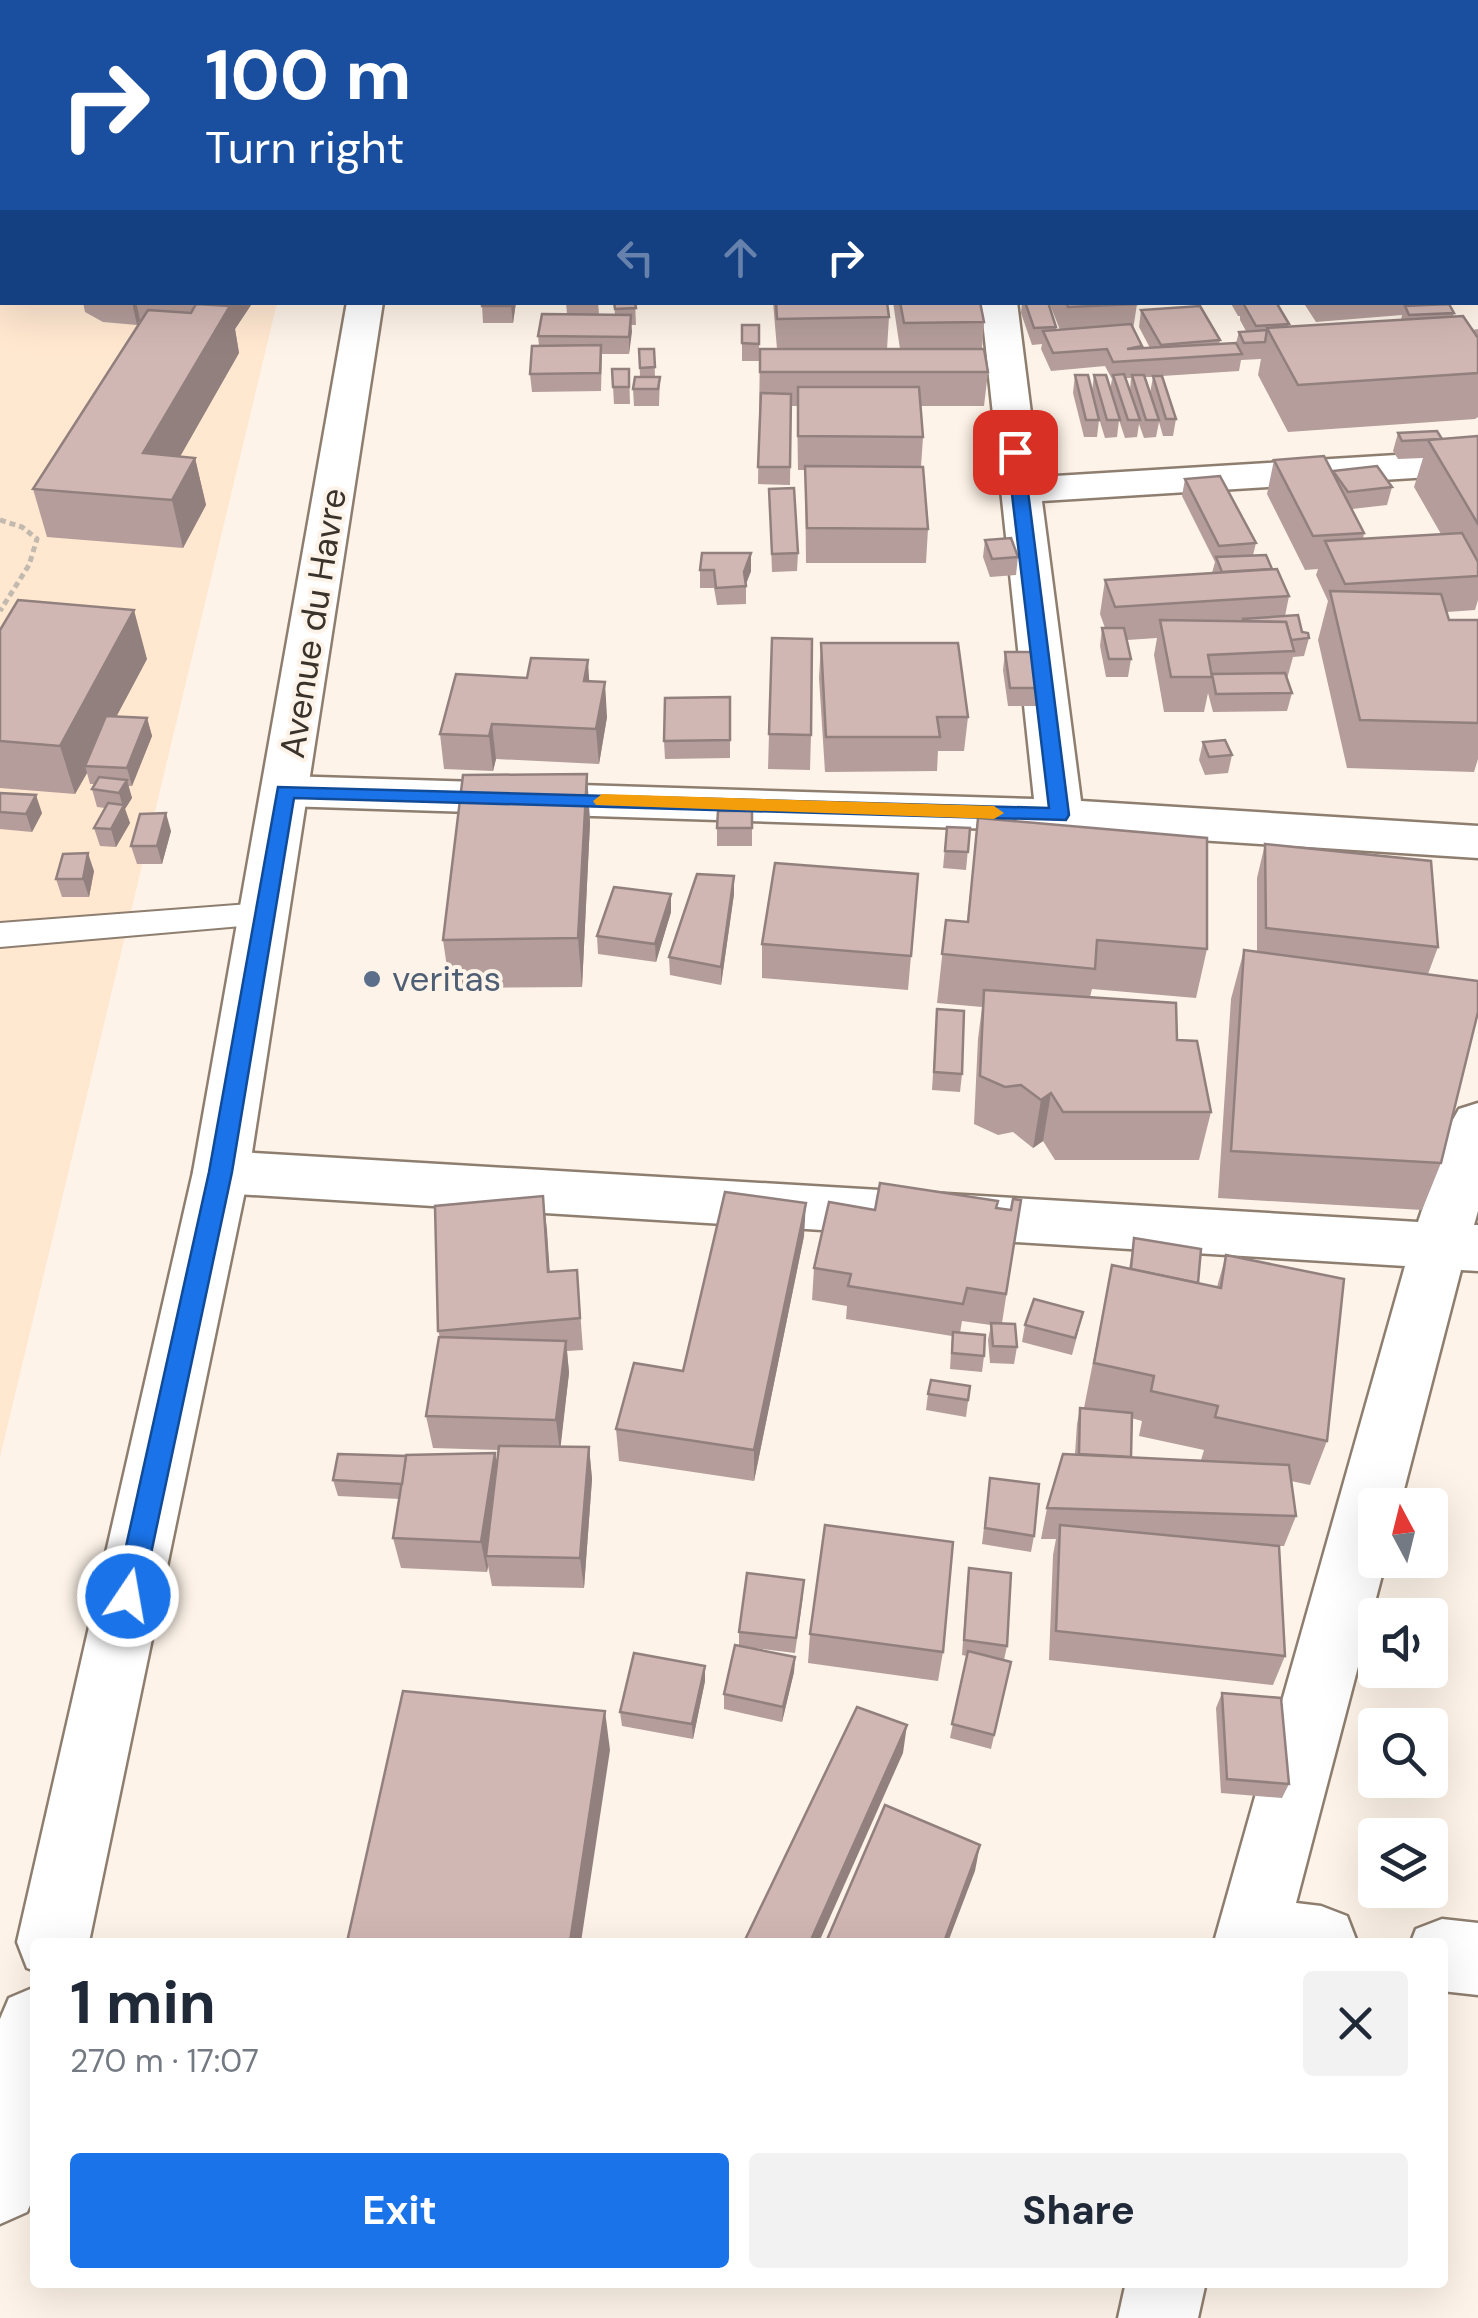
<!DOCTYPE html>
<meta charset="utf-8">
<style>
body{margin:0;font-family:"DM Sans",sans-serif;background:#f2f2f3;color:#1f2937;height:100vh;display:flex;flex-direction:column;font-size:38px;white-space:nowrap}
*{box-sizing:border-box;margin:0}
p{font-size:32px;color:#747a83}
.icon{flex:none;width:55px;height:55px;fill:none;stroke:currentColor;stroke-width:2;stroke-linecap:round;stroke-linejoin:round}
.map{position:relative;flex:1;overflow:hidden}
.panel{position:absolute;left:30px;top:1938px;width:1418px;height:350px;display:flex;flex-direction:column;background:#fff;border-radius:10px;box-shadow:0 10px 40px #0002}
.panel>*{flex:none}
.hud{position:absolute;left:0px;top:0px;width:1480px;height:305px;box-shadow:0 10px 40px #0002;background:#1a4fa0;color:#fff;overflow:hidden}
.needle{width:65px;rotate:353deg}
.fabs{position:absolute;left:1358px;top:1488px;display:grid;gap:20px}
.fabs a{display:grid;place-items:center;width:90px;height:90px;border-radius:10px;background:#fff;box-shadow:0 10px 40px #0002;font-size:50px}
.pin{position:absolute;display:grid;place-items:center;width:85px;height:85px;color:#fff;margin:-42px;border-radius:20px;box-shadow:0 5px 15px #0006}
.me{position:absolute;width:110px;margin:-55px;rotate:12deg;stroke-linejoin:round;filter:drop-shadow(0 0 8px #0008)}
.turn{display:flex;align-items:center;gap:35px;height:210px;padding:0 40px;font-size:45px}
.turn .icon{width:130px;height:130px;stroke-width:2.5}
.turn b{display:block;font-size:70px;line-height:85px}
.lanes{display:flex;align-items:center;height:95px;padding:0 40px;background:#0003;justify-content:center;gap:50px;direction:ltr}
.lanes .off{opacity:.35}
.round{display:grid;place-items:center;flex:none;width:105px;height:105px;border-radius:10px;background:#f2f2f3}
.summary{display:flex;align-items:center;justify-content:space-between;height:170px;padding:0 40px}
h1{font-size:60px;font-weight:700;line-height:75px}
.primary-button{display:flex;gap:20px;margin-top:auto;padding:20px 40px}
.primary-button a{flex:1;height:115px;border-radius:10px;background:#1a73e8;color:#fff;font-size:40px;font-weight:700;line-height:115px;text-align:center}
.primary-button a+a{background:#f2f2f3;color:#1f2937}
.map>svg:first-child{display:block}
</style>
<div class="map">
<svg width="1478" height="2318" viewBox="0 0 1478 2318">
<rect width="100%" height="100%" fill="#fdf3e8"/>
<path fill="#ffe7d0" d="M0,0H349L2,2V302L277,303L0,1457Z"/>
<g fill="none" stroke-linecap="round" stroke-linejoin="round">
<g stroke="#8e7e6f" stroke-width="4">
<path id="lane" d="M264,903L276,907L281,915L276,923L0,947V923Z"/>
</g>
<g stroke="#8e7e6f" stroke-width="5">
<g id="street">
<path d="M981,302H1017L1039,477L1478,450V474L1042,501L1081,801L1478,826V858L1059,831L285,806L268,802L262,791L268,780L285,776L1034,799Z"/>
<path d="M1478,1103V1211L1474,1225H1478V1271L1461,1270L1400,1505H1375V1560H1386L1296,1903L1321,1906L1347,1916L1357,1942H1214L1405,1266L221,1193L201,1187L193,1172L201,1157L221,1151L1418,1222L1451,1123L1459,1109Z"/>
<path d="M1442,1919L1478,1923V1995L1442,1991V1942H1411L1416,1929Z"/>
<path d="M1126,2282H1206L1198,2318H1118Z"/>
</g>
</g>
<g stroke="#8e7e6f" stroke-width="5">
<g id="secondary">
<path d="M416,0H446V2H417Z"/>
<path d="M347,302H383L249,1172L89,1942H35V1971L27,1968L17,1942L193,1172Z"/>
<path d="M35,1987V2194L27,2212L0,2224V2019L9,1998Z"/>
</g>
</g>
<path stroke="#c2b9af" stroke-width="5" stroke-dasharray="6 4" stroke-linecap="butt" d="M0,520L22,527L37,539L29,565L0,611"/>
<use href="#lane" fill="#fff" fill-rule="evenodd"/>
<use href="#street" fill="#fff" fill-rule="evenodd"/>
<use href="#secondary" fill="#fff" fill-rule="evenodd"/>
</g>
<g fill="#b49d9b" fill-rule="evenodd">
<path d="M113,0H182V2H111Z"/>
<path d="M248,0H314L313,2H249Z"/>
<path d="M685,0H908L858,2H687Z"/>
<path d="M1317,0H1478V41V2H1316Z"/>
<path d="M83,302H253L235,329L239,353L180,456L195,458L206,505L183,548L47,537L33,489L142,320H140L137,325L103,322L85,312Z"/>
<path d="M516,302L513,323H483L482,306Z"/>
<path d="M566,302H598L599,314L615,315L614,302H635L636,325H631L629,354H602L601,391L532,392L530,374L539,346L538,336L567,314Z"/>
<path d="M773,302H887L889,317L887,349H900L893,302H980L984,322L982,349L988,372L984,406H921L923,437L921,467L928,529L926,563H806L805,470H798L797,406H791L790,485L758,484L760,349H777Z"/>
<path d="M1022,302H1048L1056,327V330H1060L1049,302H1161L1137,304L1133,330L1141,348H1150L1139,327L1141,310L1220,340L1219,344L1236,343L1239,332L1246,331L1240,320V316H1238L1230,302H1276L1289,324L1288,327L1401,320L1402,315L1316,322L1303,302H1446L1445,304L1454,313L1453,317L1472,330L1478,329V417L1475,419L1288,432L1258,375L1261,359L1241,360L1239,371L1162,376L1176,419L1173,436H1163L1159,422L1156,437L1144,438L1139,424L1137,437L1125,438L1119,420L1117,437L1105,438L1096,409L1099,420L1097,437H1084L1073,393L1075,375L1092,391L1094,375L1110,390L1112,379L1105,366L1051,371L1041,349L1042,344L1032,345L1021,313ZM1145,377H1153L1150,393ZM1126,378H1131L1130,390Z"/>
<rect x="742" y="325" width="17" height="36"/>
<path d="M639,349H654L655,377H660L659,406H634L633,389L640,377Z"/>
<path d="M612,369H629L630,404H614Z"/>
<path d="M1398,433L1442,439L1478,436V600L1475,610L1447,612L1449,620H1478V759L1474,772L1347,768L1318,640L1328,601L1316,575L1318,569L1305,570L1267,494L1274,460L1333,473V471L1392,487L1387,505L1352,509L1364,533L1363,539L1441,534L1414,487L1423,458L1398,459L1393,451Z"/>
<path d="M1185,479L1256,543L1253,555L1272,569L1289,596L1285,616L1309,638L1304,656L1293,657L1287,679L1292,693L1287,711L1213,712L1208,693L1204,712H1164L1154,655L1157,638L1127,640L1131,659L1128,677H1106L1100,646L1102,628H1105L1100,614L1105,580L1212,573L1215,562L1182,496Z"/>
<path d="M769,489L798,553L797,571L772,572Z"/>
<path d="M985,540L1018,557L1016,575L990,577L983,557Z"/>
<path d="M751,553V571L746,584V604L717,605L714,588H700V570Z"/>
<path d="M0,630L147,659L116,717L147,718L152,736L132,786H128L132,798L125,809L130,823L116,847L100,846L94,828L105,808L97,807L92,789L95,784H90L87,773L75,794L0,788Z"/>
<path d="M821,643L968,717L964,751H938L937,771L825,772L819,678Z"/>
<path d="M1005,652L1038,688L1036,706H1008L1003,670Z"/>
<path d="M589,681L607,717L599,764L496,759L493,771L444,769L440,734Z"/>
<path d="M730,697V758L665,759L664,741Z"/>
<path d="M769,734L811,735L810,770L768,769Z"/>
<path d="M1203,742L1232,755L1228,773L1205,775L1199,760Z"/>
<path d="M587,774L590,823L582,987L450,988L443,940Z"/>
<path d="M0,793L42,813L32,832L0,829Z"/>
<path d="M752,811V846H717V828Z"/>
<path d="M978,818L1207,949L1196,998L1092,989L1090,997L1177,1040L1211,1112L1199,1160H1055L1043,1141L1033,1148L1013,1132L998,1135L974,1124L978,1039L982,1007L937,1003L946,920L967,922Z"/>
<path d="M947,827L970,828L966,870L943,868Z"/>
<path d="M171,831L162,864H137L131,846Z"/>
<path d="M1265,844L1438,947L1428,974L1441,1163L1422,1210L1218,1198L1231,999L1244,950L1257,952V878Z"/>
<path d="M94,871L89,897H62L56,879Z"/>
<path d="M918,874L908,990L762,978V944Z"/>
<path d="M734,876V894L721,985L670,975L669,957Z"/>
<path d="M671,912L656,962L598,954L597,936Z"/>
<path d="M937,1009L962,1074L960,1092L932,1090Z"/>
<path d="M543,1196L549,1272L577,1270L583,1350L567,1351L569,1373L560,1447H589L592,1479L584,1588L492,1586L488,1566L487,1572L401,1568L393,1538L400,1499L338,1496L333,1480L497,1462L498,1450L433,1448L426,1416L440,1337L438,1331Z"/>
<path d="M1021,1200L1002,1323L1017,1347L1014,1364L990,1363L988,1340L991,1325L962,1321L960,1333L984,1356L982,1372L950,1369L952,1336L846,1319L847,1306L812,1300L814,1268L875,1210L997,1208L1011,1210Z"/>
<path d="M804,1236L754,1481L619,1461L616,1429L683,1371Z"/>
<path d="M1134,1238L1198,1283L1217,1287L1226,1255L1327,1441L1310,1485L1291,1481L1296,1516L1284,1546H1272L1285,1656L1273,1685L1049,1660L1053,1555L1056,1539H1041L1047,1508L1075,1454L1077,1424L1080,1408H1084L1112,1265L1129,1269ZM1131,1418L1142,1421L1139,1436L1204,1450L1201,1460L1131,1457Z"/>
<path d="M1025,1325L1079,1329L1072,1355L1022,1342Z"/>
<path d="M970,1386L966,1417L926,1410L928,1394Z"/>
<path d="M990,1478L1034,1536L1031,1552L982,1544Z"/>
<path d="M969,1568L1007,1646L1004,1660L1011,1662L991,1749L950,1738L967,1656L962,1655L967,1584Z"/>
<path d="M803,1596L795,1653L754,1648L795,1657L794,1672L782,1722L724,1709V1694L739,1645V1632Z"/>
<path d="M810,1634L943,1652L938,1681L808,1663Z"/>
<path d="M705,1666V1681L693,1739L622,1726L620,1712Z"/>
<path d="M1222,1693L1289,1784L1282,1798L1221,1793L1216,1708Z"/>
</g>
<g fill="#92807e">
<path d="M713,0H724V2H701Z"/>
<path d="M2,166V240L0,244V169Z"/>
<path d="M132,302H136L140,320L137,325Z"/>
<path d="M227,302H253L235,329L239,353L156,499L143,453L229,309Z"/>
<path d="M512,302H516L513,323L511,306Z"/>
<path d="M631,315L632,332L629,354V337Z"/>
<path d="M195,458L206,505L183,548L172,500Z"/>
<path d="M751,553V571L744,589V572Z"/>
<path d="M134,610L147,659L90,766H85L87,773L75,794L60,746Z"/>
<path d="M588,660L590,694L584,681Z"/>
<path d="M605,682L607,717L599,764L596,729Z"/>
<path d="M147,718L152,736L132,786L127,768Z"/>
<path d="M492,724L496,759L493,771L489,736Z"/>
<path d="M587,774L590,823L582,987L578,938Z"/>
<path d="M127,780L132,798L125,809L130,823L116,847L111,829L123,807L119,793Z"/>
<path d="M36,795L42,813L32,832L26,814Z"/>
<path d="M166,813L171,831L162,864L157,846Z"/>
<path d="M88,853L94,871L89,897L83,879Z"/>
<path d="M734,876V894L721,985V967Z"/>
<path d="M671,894V912L656,962L655,944Z"/>
<path d="M1051,1093L1043,1141L1033,1148L1041,1100Z"/>
<path d="M543,1196L547,1230L552,1305L548,1272Z"/>
<path d="M806,1203L804,1236L754,1481V1450Z"/>
<path d="M566,1341L569,1373L560,1452L556,1420Z"/>
<path d="M589,1447L592,1479L584,1588L580,1558Z"/>
<path d="M495,1453L501,1484L486,1556L488,1566L487,1572L481,1542Z"/>
<path d="M795,1657L794,1672L782,1722L783,1707Z"/>
<path d="M705,1666V1681L693,1739L692,1724Z"/>
<path d="M605,1711L610,1750L581,1942H570Z"/>
<path d="M907,1725L903,1753L819,1942H810Z"/>
<path d="M980,1845L975,1871L948,1942H944Z"/>
</g>
<g fill="#d1b7b4" stroke="#92807e" stroke-width="2.5">
<path d="M140,0H174L173,2Z"/>
<path d="M328,0H342L341,2H327Z"/>
<path d="M731,0H795L796,2H732Z"/>
<path d="M911,0H1220L1222,2H877Z"/>
<path d="M1340,0H1469L1432,2H1342Z"/>
<path d="M482,302H512L511,306H482Z"/>
<path d="M614,302H635L636,308L615,309Z"/>
<path d="M776,302H887L889,317L777,319Z"/>
<path d="M900,302H980L984,322L904,323Z"/>
<path d="M1025,302H1048L1056,327L1034,328Z"/>
<path d="M1066,302H1137V304L1068,307Z"/>
<path d="M1276,302L1289,324L1256,326L1243,303Z"/>
<path d="M196,304L230,306L143,453L195,458L172,500L33,489L148,310L191,313Z"/>
<path d="M1449,304L1454,313L1409,315L1405,306Z"/>
<path d="M1200,306L1220,340L1161,345L1141,310Z"/>
<path d="M542,314L631,315L629,337L538,336Z"/>
<path d="M1463,316L1478,338V373L1298,385L1267,328Z"/>
<path d="M1131,324L1142,346L1127,349L1236,343L1242,354L1113,362L1107,349L1053,353L1043,331Z"/>
<path d="M742,325H759V344L742,343Z"/>
<path d="M1267,330L1265,342L1244,343L1239,332Z"/>
<path d="M601,345L600,373L530,374L532,346Z"/>
<path d="M639,349H654L655,367L640,368Z"/>
<path d="M760,349H984L988,372H760Z"/>
<path d="M612,369H629V387H613Z"/>
<path d="M1124,374L1140,420H1128L1113,375Z"/>
<path d="M1075,375H1088L1099,420H1086Z"/>
<path d="M1094,375H1106L1120,420H1107Z"/>
<path d="M1132,375H1144L1159,420H1146Z"/>
<path d="M1153,376H1162L1176,419H1166Z"/>
<path d="M635,377H660L658,389H633Z"/>
<path d="M798,387H919L923,437L798,436Z"/>
<path d="M761,393L791,394L790,467H758Z"/>
<path d="M1437,431L1442,439L1402,441L1398,433Z"/>
<path d="M1478,436V524L1428,440Z"/>
<path d="M1324,456L1364,533L1313,536L1274,460Z"/>
<path d="M805,466L923,467L928,529L807,528Z"/>
<path d="M1377,466L1392,487L1348,492L1333,471Z"/>
<path d="M1220,476L1256,543L1219,546L1185,479Z"/>
<path d="M794,488L798,553L772,554L769,489Z"/>
<path d="M1462,533L1478,562V576L1345,584L1325,541Z"/>
<path d="M1011,538L1018,557L992,559L985,540Z"/>
<path d="M702,553H751L744,572L746,586L716,588L714,570H700Z"/>
<path d="M1266,555L1272,569L1222,572L1216,557Z"/>
<path d="M1277,569L1289,596L1115,607L1105,580Z"/>
<path d="M1330,591L1441,594L1449,620H1478V723L1360,720Z"/>
<path d="M18,600L134,610L60,746L0,741V630Z"/>
<path d="M1298,615L1302,632L1308,633L1309,638L1291,640L1286,622L1243,621V619Z"/>
<path d="M1160,620L1286,622L1294,651L1208,655L1212,677H1171Z"/>
<path d="M1102,628H1124L1131,659H1109Z"/>
<path d="M772,638L812,639L811,735L769,734Z"/>
<path d="M821,643H958L968,717H937L940,737H826Z"/>
<path d="M1005,652H1032L1038,688H1010Z"/>
<path d="M531,658L588,660L584,681L605,682L596,729L492,724L489,736L440,734L456,674L527,678Z"/>
<path d="M1285,673L1292,693L1216,694L1212,674Z"/>
<path d="M730,697V740L664,741L665,698Z"/>
<path d="M106,716L147,718L127,768L85,766Z"/>
<path d="M1225,740L1232,755L1209,757L1203,742Z"/>
<path d="M587,774L578,938L443,940L463,775Z"/>
<path d="M99,777L127,780L119,793L92,789Z"/>
<path d="M0,793L36,795L26,814L0,812Z"/>
<path d="M108,803L124,805L111,829L94,828Z"/>
<path d="M718,811H752V828H717Z"/>
<path d="M166,813L157,846H131L140,814Z"/>
<path d="M978,818L1207,838V949L1097,940L1095,969L942,954L946,920L968,922Z"/>
<path d="M947,827L970,828L968,852L945,851Z"/>
<path d="M1265,844L1431,861L1438,947L1266,928Z"/>
<path d="M88,853L83,879H56L63,854Z"/>
<path d="M775,863L918,874L911,956L762,944Z"/>
<path d="M697,874L734,876L721,967L669,957Z"/>
<path d="M614,887L671,894L655,944L597,936Z"/>
<path d="M1244,950L1478,981V1012L1441,1163L1231,1151Z"/>
<path d="M984,990L1176,1003L1177,1040L1197,1041L1211,1112H1063L1051,1093L1041,1100L1021,1085L1005,1087L980,1076Z"/>
<path d="M937,1009L964,1011L962,1074L934,1072Z"/>
<path d="M880,1183L998,1201L996,1208L1011,1210L1013,1199L1021,1200L1006,1294L967,1288L963,1304L848,1286L851,1274L814,1268L829,1202L875,1210Z"/>
<path d="M725,1192L806,1203L754,1450L616,1429L634,1363L683,1371Z"/>
<path d="M543,1196L548,1272L577,1270L580,1318L438,1331L435,1206Z"/>
<path d="M1134,1238L1201,1249L1198,1283L1131,1269Z"/>
<path d="M1226,1255L1344,1279L1327,1441L1215,1417L1218,1406L1151,1391L1154,1376L1094,1363L1112,1265L1221,1288Z"/>
<path d="M1034,1299L1083,1312L1075,1338L1025,1325Z"/>
<path d="M991,1323L1015,1324L1017,1347L993,1346Z"/>
<path d="M953,1332L985,1335L984,1356L952,1353Z"/>
<path d="M439,1337L566,1341L556,1420L426,1416Z"/>
<path d="M931,1380L970,1386L968,1400L928,1394Z"/>
<path d="M1080,1408L1132,1413L1131,1457L1079,1454Z"/>
<path d="M499,1446L589,1447L580,1558L486,1556Z"/>
<path d="M495,1453L481,1542L393,1538L406,1455Z"/>
<path d="M338,1454L406,1456L402,1484L333,1480Z"/>
<path d="M1063,1454L1289,1465L1296,1516L1047,1508Z"/>
<path d="M990,1478L1039,1484L1034,1536L985,1528Z"/>
<path d="M825,1525L953,1542L943,1652L810,1634Z"/>
<path d="M1060,1525L1279,1546L1285,1656L1056,1631Z"/>
<path d="M969,1568L1011,1573L1007,1646L964,1640Z"/>
<path d="M747,1573L804,1580L796,1638L739,1632Z"/>
<path d="M735,1645L795,1657L783,1707L724,1694Z"/>
<path d="M968,1651L1011,1662L994,1735L952,1724Z"/>
<path d="M634,1653L705,1666L692,1724L620,1712Z"/>
<path d="M403,1691L605,1711L570,1942H347Z"/>
<path d="M1222,1693L1281,1698L1289,1784L1227,1779Z"/>
<path d="M857,1707L907,1725L810,1942H744Z"/>
<path d="M885,1805L980,1845L944,1942H826Z"/>
</g>
<path fill="#1a73e8" stroke="#114b97" stroke-width="2.5" d="M1015,448L1023,452L1069,815L1066,820L294,798L232,1172L142,1596L138,1604L128,1608L119,1604L115,1596L209,1172L278,787L1049,808L1007,452Z"/>
<path fill="#f59e0b" d="M602,794L994,806L1004,813L994,819L596,805L593,801Z"/>
<circle fill="#5c6f8a" stroke="#fdf3e8" stroke-width="4" cx="372" cy="979" r="10"/>
<g text-anchor="middle" dominant-baseline="central" stroke-width="8" stroke-linejoin="round" paint-order="stroke">
<g font-size="35" fill="#3a332c" stroke="#fdf3e8">
<text transform="translate(313 623) rotate(-81)">Avenue du Havre</text>
</g>
<g font-size="35" fill="#4e5e75" stroke="#fdf3e8" text-anchor="start">
<text x="392" y="979">veritas</text>
</g>
</g>
</svg>
<div class="fabs">
<a><svg class="needle" viewBox="-14 -14 28 28"><path d="M0-13l5 13h-10z" fill="#e53935"/><path d="M0 13l5-13h-10z" fill="#747a83"/></svg></a>
<a><svg class="icon" aria-label="sound" viewBox="0 0 24 24"><path d="M4 9h4l5-4v14l-5-4H4zM17 9q2 3 0 6"/></svg></a>
<a><svg class="icon" aria-label="search" viewBox="0 0 24 24"><circle cx="10" cy="10" r="6"/><path d="M15 15l6 6"/></svg></a>
<a><svg class="icon" aria-label="layers" viewBox="0 0 24 24"><path d="M12 4l9 5-9 5-9-5zM3 14l9 5 9-5"/></svg></a>
</div>
<div class="pin" style="left:1015px;top:452px;background:#d93025"><svg class="icon" aria-label="arrive" viewBox="0 0 24 24"><path d="M6 21V4h12l-3 4 3 4H6"/></svg></div>
<svg class="me" style="left:128px;top:1596px" viewBox="-20 -20 40 40"><circle r="17" fill="#1a73e8" stroke="#fff" stroke-width="3"/><path d="M0-11L8 9 0 5-8 9z" fill="#fff"/></svg>
<div class="hud">
<div class="turn"><svg class="icon" aria-label="right" viewBox="0 0 24 24"><path d="M7 20v-9h11M14 6l5 5-5 5"/></svg><div><b>100 m</b>Turn right</div></div>
<div class="lanes"><svg class="icon off" aria-label="left" viewBox="0 0 24 24"><path d="M17 20v-9H6M10 6l-5 5 5 5"/></svg><svg class="icon off" aria-label="ahead" viewBox="0 0 24 24"><path d="M12 20V5M6 11l6-6 6 6"/></svg><svg class="icon" aria-label="right" viewBox="0 0 24 24"><path d="M7 20v-9h11M14 6l5 5-5 5"/></svg></div>
</div>
<section class="panel">
<div class="summary"><div><h1>1 min</h1><p>270 m · 17:07</p></div><a class="round"><svg class="icon" aria-label="close" viewBox="0 0 24 24"><path d="M6 6l12 12M18 6L6 18"/></svg></a></div>
<div class="primary-button"><a>Exit</a><a>Share</a></div>
</section>
</div>
